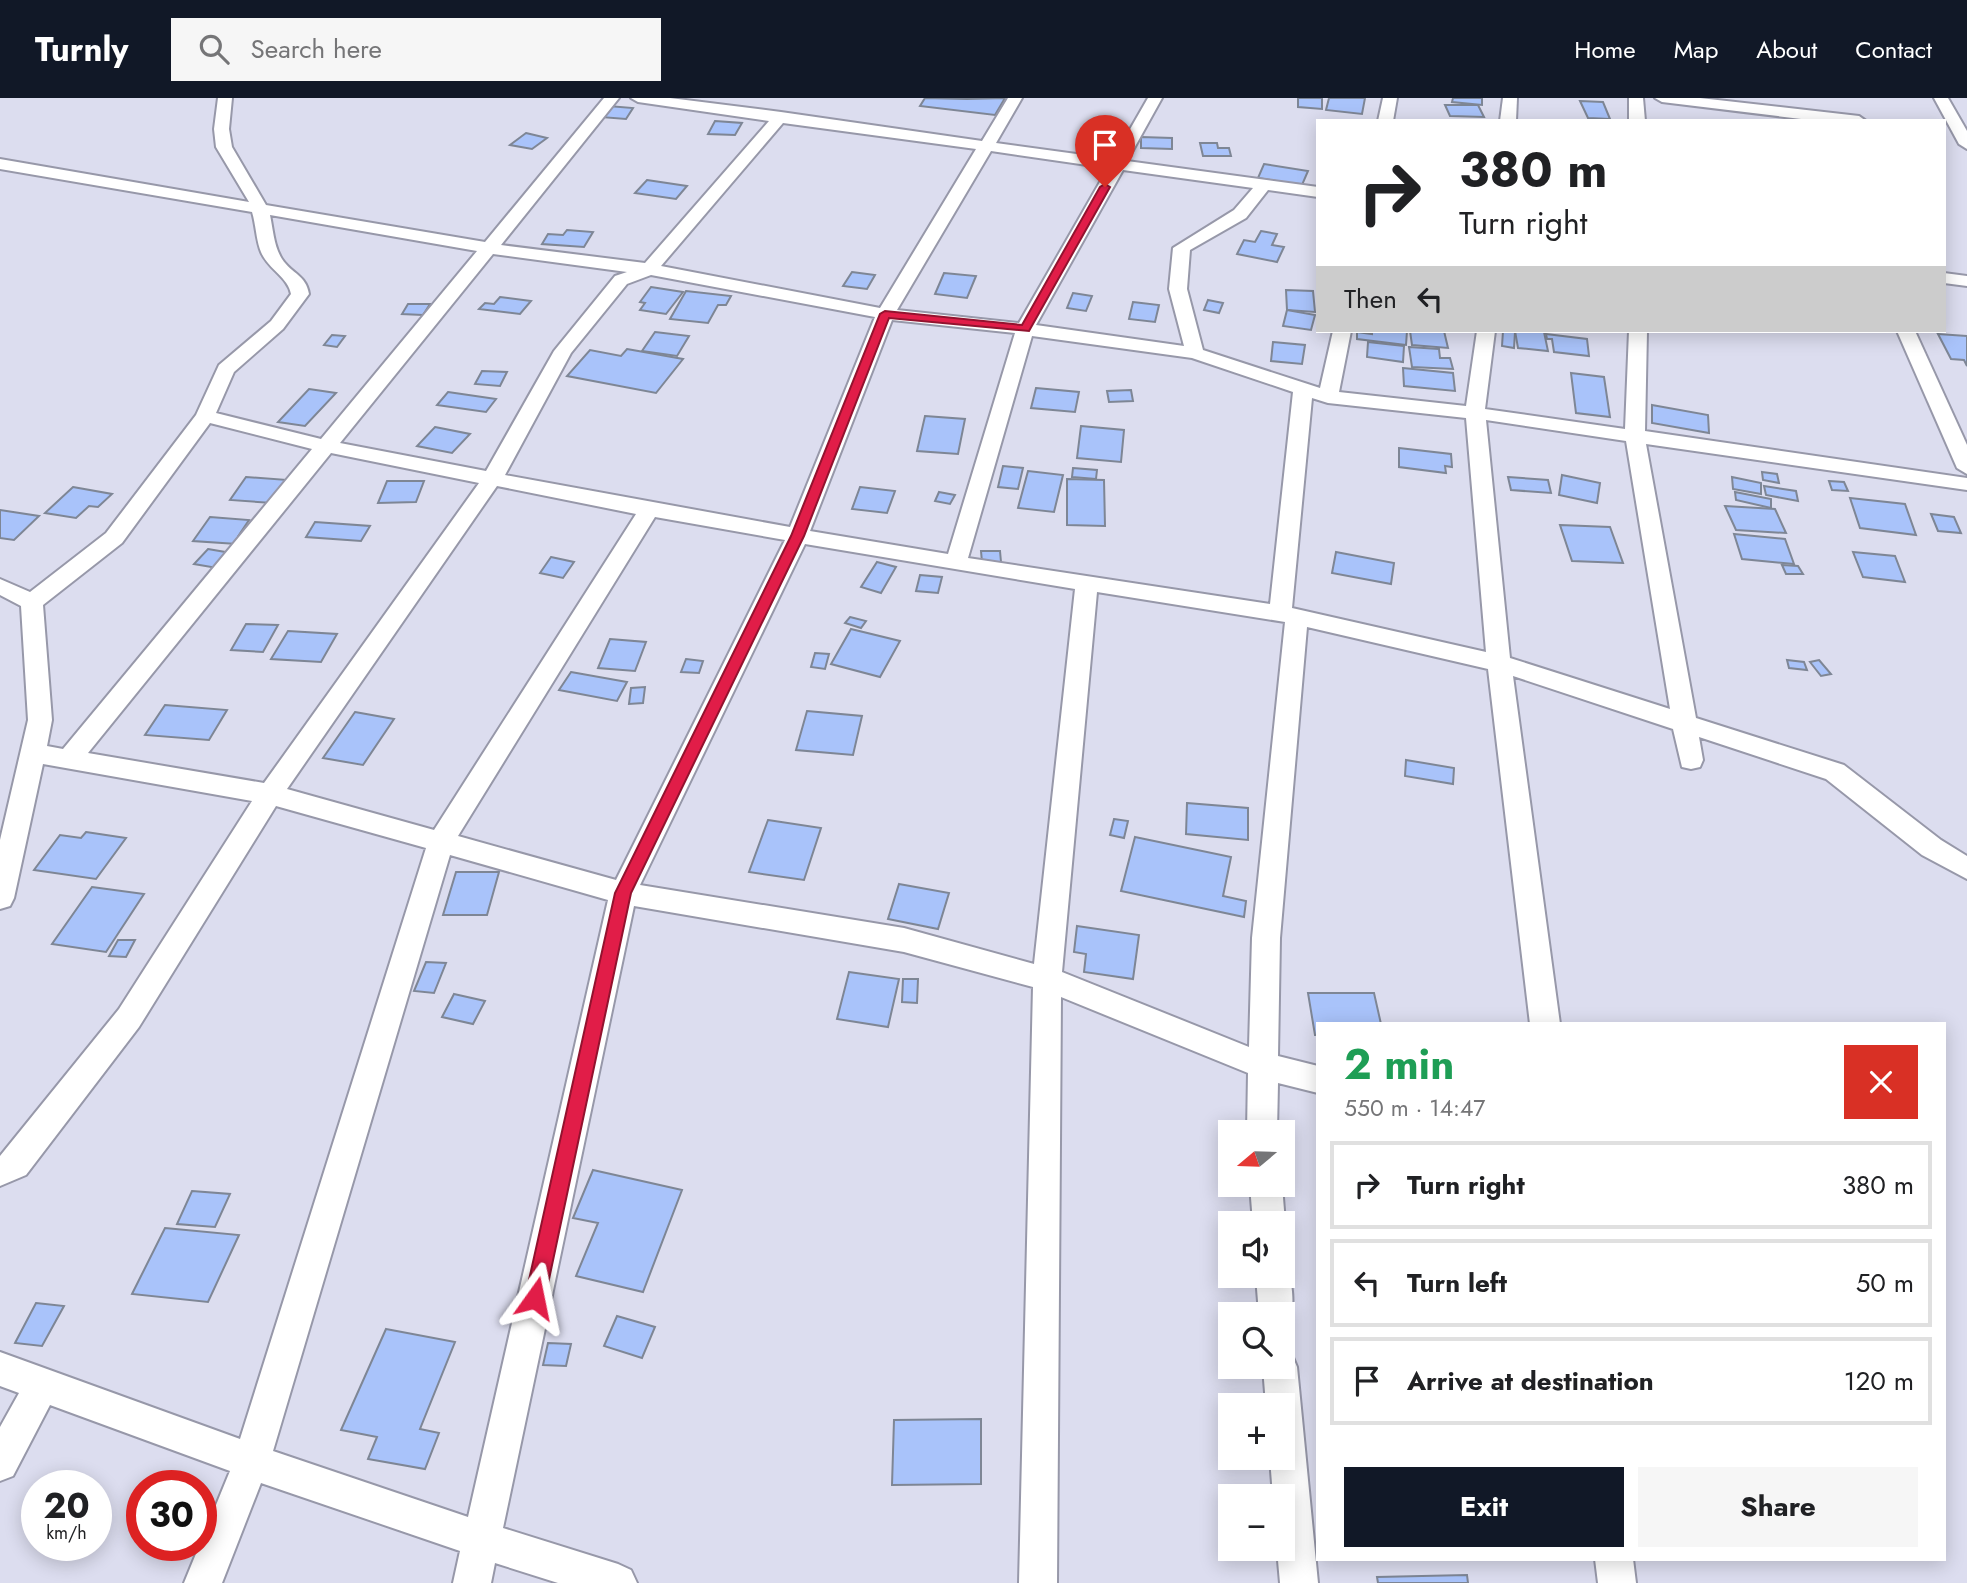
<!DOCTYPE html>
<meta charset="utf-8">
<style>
body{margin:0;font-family:Jost,sans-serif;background:#f6f6f6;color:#202124;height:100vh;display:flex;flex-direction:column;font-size:26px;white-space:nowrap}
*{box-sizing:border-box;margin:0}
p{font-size:23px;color:#757577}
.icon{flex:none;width:38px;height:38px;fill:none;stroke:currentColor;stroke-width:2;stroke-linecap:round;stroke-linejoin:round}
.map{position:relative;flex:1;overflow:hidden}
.side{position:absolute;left:1316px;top:924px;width:630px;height:539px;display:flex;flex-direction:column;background:#fff;border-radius:0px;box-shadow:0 4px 18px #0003}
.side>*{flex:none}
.banner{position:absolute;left:1316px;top:21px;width:630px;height:214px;border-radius:0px;box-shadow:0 4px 18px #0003;background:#fff;color:#202124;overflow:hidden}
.needle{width:46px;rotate:251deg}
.buttons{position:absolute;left:1218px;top:1022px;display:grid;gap:14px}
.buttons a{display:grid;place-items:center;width:77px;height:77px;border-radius:0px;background:#fff;box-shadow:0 4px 18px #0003;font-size:35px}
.speed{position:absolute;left:21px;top:1372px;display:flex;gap:14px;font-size:35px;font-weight:700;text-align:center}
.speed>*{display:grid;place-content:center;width:91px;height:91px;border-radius:50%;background:#fff;box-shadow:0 4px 18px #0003;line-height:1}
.speed small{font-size:18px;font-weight:400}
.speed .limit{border:10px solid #d22;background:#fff;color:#111}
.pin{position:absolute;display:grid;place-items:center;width:60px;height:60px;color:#fff;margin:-72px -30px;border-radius:50% 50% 50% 0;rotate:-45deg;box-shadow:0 0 7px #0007}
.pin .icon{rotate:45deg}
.me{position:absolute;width:77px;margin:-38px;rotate:12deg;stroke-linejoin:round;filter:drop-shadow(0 0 5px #0008)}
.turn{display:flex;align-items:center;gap:24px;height:147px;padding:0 28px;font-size:32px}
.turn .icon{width:91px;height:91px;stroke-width:2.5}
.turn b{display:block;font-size:49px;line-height:60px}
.then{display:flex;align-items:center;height:66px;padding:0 28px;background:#0003;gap:14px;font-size:26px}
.round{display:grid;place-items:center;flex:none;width:74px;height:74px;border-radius:0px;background:#f6f6f6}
.head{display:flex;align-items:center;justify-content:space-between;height:119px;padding:0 28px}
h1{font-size:42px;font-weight:700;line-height:52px;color:#1e9e55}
.cta{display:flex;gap:14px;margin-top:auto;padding:14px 28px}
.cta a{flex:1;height:80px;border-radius:0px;background:#111827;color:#fff;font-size:28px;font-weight:700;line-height:80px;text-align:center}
.cta a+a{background:#f6f6f6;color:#202124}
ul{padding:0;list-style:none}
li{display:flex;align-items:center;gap:21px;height:88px;margin:0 14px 10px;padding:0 14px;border:4px solid #e0e0e0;border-radius:0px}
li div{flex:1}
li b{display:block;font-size:26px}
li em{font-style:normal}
header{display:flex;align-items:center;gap:42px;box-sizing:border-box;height:98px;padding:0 35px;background:#111827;color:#fff}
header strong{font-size:33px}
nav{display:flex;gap:38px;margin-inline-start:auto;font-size:24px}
.search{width:490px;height:63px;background:#f6f6f6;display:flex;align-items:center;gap:18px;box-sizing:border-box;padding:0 24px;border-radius:0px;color:#757577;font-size:26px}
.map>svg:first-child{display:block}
</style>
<header>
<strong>Turnly</strong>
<div class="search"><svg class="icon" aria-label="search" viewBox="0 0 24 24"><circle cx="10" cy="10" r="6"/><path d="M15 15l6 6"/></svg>Search here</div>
<nav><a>Home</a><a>Map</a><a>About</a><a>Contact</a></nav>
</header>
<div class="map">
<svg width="1967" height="1485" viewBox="0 0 1967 1485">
<rect width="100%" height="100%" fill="#dcddef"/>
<g fill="#a9c3fa" stroke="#7e8695" stroke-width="2">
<path d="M925,0L967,1L1005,0L995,17L920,8Z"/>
<path d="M1298,0H1322V11L1298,9Z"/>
<path d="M1329,0H1365L1362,16L1326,12Z"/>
<path d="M1453,0H1482V7L1452,4Z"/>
<path d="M1580,3L1603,4L1610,21L1588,20Z"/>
<path d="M1445,7H1478L1484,19L1450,18Z"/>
<path d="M608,8L633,10L626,21L600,19Z"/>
<path d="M715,23L742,25L735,37L708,36Z"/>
<path d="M526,35L547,40L532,51L510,47Z"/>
<path d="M1141,39L1172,40V51L1141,50Z"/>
<path d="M1200,45H1217L1218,50H1229L1231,58H1203Z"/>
<path d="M1264,66L1308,73L1302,87L1258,80Z"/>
<path d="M647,82L687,88L676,101L635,95Z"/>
<path d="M567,132L593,134L584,149L542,146L548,136L563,137Z"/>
<path d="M1261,133L1277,136L1272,147L1284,149L1277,164L1237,156L1244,142L1255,144Z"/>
<path d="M852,174L875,177L867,191L843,188Z"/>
<path d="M944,175L976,178L967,200L935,196Z"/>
<path d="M651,189L683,194L666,216L640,212L645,205L640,204Z"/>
<path d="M1286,192L1313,193L1315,214L1287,212Z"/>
<path d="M686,193L731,198L726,207H718L708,225L670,221Z"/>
<path d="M1073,195L1092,198L1086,213L1067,210Z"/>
<path d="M500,199L531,203L520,216L479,211L485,205L494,206Z"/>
<path d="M1208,202L1223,205L1219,215L1204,212Z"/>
<path d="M1133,204L1159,207L1155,224L1129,221Z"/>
<path d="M408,206H430L423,217L402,216Z"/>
<path d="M1287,212L1315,217L1311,232L1283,228Z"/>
<path d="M1372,233H1407L1406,247L1357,241V234L1372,236Z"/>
<path d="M1410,233H1444L1448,250L1412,247Z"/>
<path d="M1503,233L1515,234L1514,250L1502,248Z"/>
<path d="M1515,233L1544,234L1548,253L1518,250Z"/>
<path d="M655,234L689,238L677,258L642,253Z"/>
<path d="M1546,236L1587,241L1589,258L1554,254L1552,241H1547Z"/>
<path d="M1938,236L1967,238V268L1964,262L1951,261Z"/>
<path d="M332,237L345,238L337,249L324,247Z"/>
<path d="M1273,244L1305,247L1302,266L1271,263Z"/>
<path d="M1368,244L1404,248L1403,264L1367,259Z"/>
<path d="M1409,249L1439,251L1440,260H1450L1453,271L1412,269Z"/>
<path d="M627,251L683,261L656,295L567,278L590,252L621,258Z"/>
<path d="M1403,270L1453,275L1455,293L1404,288Z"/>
<path d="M482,273L507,274L500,288L475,286Z"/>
<path d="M1571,275L1604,279L1610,319L1576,315Z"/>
<path d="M1036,290L1079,294L1075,314L1031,310Z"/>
<path d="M309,291L336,295L305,328L278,324Z"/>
<path d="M1131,292L1133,303L1109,304L1107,293Z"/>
<path d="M448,294L496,301L486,314L437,307Z"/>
<path d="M1652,307L1708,317L1709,335L1652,325Z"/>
<path d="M925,318L965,321L958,356L917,353Z"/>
<path d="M1081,328L1124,332L1121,364L1077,360Z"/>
<path d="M435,329L470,336L452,355L417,348Z"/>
<path d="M1399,350L1451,356L1452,369L1445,368L1446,375L1399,369Z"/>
<path d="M1003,368L1023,370L1018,391L998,389Z"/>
<path d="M1073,370L1097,372L1096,381L1072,379Z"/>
<path d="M1028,373L1063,377L1054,414L1018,410Z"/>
<path d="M1762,374L1777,376L1779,385L1763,382Z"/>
<path d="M1562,377L1600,385L1597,405L1559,397Z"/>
<path d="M246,379L288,382L272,405L230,402Z"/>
<path d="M1508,379L1548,382L1551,395L1511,392Z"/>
<path d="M1732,379L1761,385V396L1733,391Z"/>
<path d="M1067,381L1104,382L1105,428L1067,427Z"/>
<path d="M387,383H424L416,404L378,405Z"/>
<path d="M1829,383L1844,384L1848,393L1832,392Z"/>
<path d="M1764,388L1796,393L1798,403L1766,397Z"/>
<path d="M73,389L112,396L98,409L89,408L76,420L45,415Z"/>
<path d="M860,389L895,393L887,415L852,411Z"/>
<path d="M939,394L955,397L950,406L935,403Z"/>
<path d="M1735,394L1771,401V410L1736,402Z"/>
<path d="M1850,400L1905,406L1916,437L1860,430Z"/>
<path d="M1725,408L1775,411L1786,435L1736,432Z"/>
<path d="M0,412L39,418L14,442L0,440Z"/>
<path d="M1931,416L1954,419L1961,435L1938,433Z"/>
<path d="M210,419L249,422L239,437H244L237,446L193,443Z"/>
<path d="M315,424L370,428L361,443L306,439Z"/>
<path d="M1560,427L1610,429L1623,465L1572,463Z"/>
<path d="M1734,436L1785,441L1794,466L1742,461Z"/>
<path d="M208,451L231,455L217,470L194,466Z"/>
<path d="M981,453H1000L1001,464H982Z"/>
<path d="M1336,454L1394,465L1391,486L1332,475Z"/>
<path d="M1853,454L1895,458L1905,484L1863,479Z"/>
<path d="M551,459L574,464L563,480L540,475Z"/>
<path d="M877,464L896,469L881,495L861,489Z"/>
<path d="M1782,467L1798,468L1803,476H1786Z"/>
<path d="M920,477L942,479L938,495L916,493Z"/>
<path d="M850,519L866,523L861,530L845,525Z"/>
<path d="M246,526L278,527L263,554L231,552Z"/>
<path d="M851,531L900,543L880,579L831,566Z"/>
<path d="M288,533L337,536L321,564L271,561Z"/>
<path d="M610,541L646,544L635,573L598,570Z"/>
<path d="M815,555L829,556L825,571L811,569Z"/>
<path d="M686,561L703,563L699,575L681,574Z"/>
<path d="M1787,562L1804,564L1807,572L1789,570Z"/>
<path d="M1819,562L1831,576L1821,578L1810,564Z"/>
<path d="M571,574L627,584L617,603L559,592Z"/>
<path d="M645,589L643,605L629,606L631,590Z"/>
<path d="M165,607L227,612L209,642L145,637Z"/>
<path d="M807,613L862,618L853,657L796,652Z"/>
<path d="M355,614L394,621L363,667L323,660Z"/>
<path d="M1406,662L1454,670L1453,686L1405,678Z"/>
<path d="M1187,705L1248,710V742L1186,736Z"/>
<path d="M1114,721L1128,723L1124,740L1110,737Z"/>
<path d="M768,722L821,730L804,782L749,774Z"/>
<path d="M86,734L126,740L96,781L34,772L60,737L81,740Z"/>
<path d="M1135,739L1231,759L1223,798L1246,803L1244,819L1121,793Z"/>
<path d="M456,774H499L487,817H443Z"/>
<path d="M899,786L949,795L938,831L888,821Z"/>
<path d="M92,789L144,796L106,854L52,846Z"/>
<path d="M1077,828L1139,837L1133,881L1084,874L1086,856L1074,854Z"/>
<path d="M118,842H135L126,859L109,858Z"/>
<path d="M426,864L446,865L434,895L414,893Z"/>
<path d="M849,874L899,881L888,929L837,921Z"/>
<path d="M903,881H918L917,905L902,904Z"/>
<path d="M1308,895H1374L1381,926H1318V937H1315Z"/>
<path d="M454,896L485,903L473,926L442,919Z"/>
<path d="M593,1072L682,1092L643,1194L576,1178L598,1125L573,1120Z"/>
<path d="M192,1093L230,1096L215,1129L177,1126Z"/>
<path d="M165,1130L239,1137L208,1204L132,1196Z"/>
<path d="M36,1205L64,1208L42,1248L15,1245Z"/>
<path d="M617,1218L655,1229L642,1260L604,1248Z"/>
<path d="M386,1231L455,1244L420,1331L439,1335L425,1371L368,1361L377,1339L341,1332Z"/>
<path d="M548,1245L571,1246L566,1268L543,1267Z"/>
<path d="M981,1321V1386L892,1387L894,1322Z"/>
<path d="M1467,1477L1468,1485H1378L1377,1479Z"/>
</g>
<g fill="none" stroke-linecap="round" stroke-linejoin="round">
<g stroke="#9798a9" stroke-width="4">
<g id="minor">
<path d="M218,0H232L229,31L232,49L266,107L485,144L604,0H619L501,147L645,165L769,23L638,4L631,0H670L781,14L982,43L1008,0H1022L996,45L1113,61L1148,0H1162L1127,63L1318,89V99L1268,92L1246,120L1190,152L1187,191L1203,252L1320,290L1333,233H1351L1339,294L1466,308L1477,233H1495L1485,311L1625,331L1629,233H1647L1645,333L1967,380V392L1646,346L1696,620L1844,667L1941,742L1967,758V781L1922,757L1826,681L1699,639L1703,662L1700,669L1691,671L1682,669L1673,631L1513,578L1560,926H1530L1488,571L1307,529L1280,840L1278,958L1318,968V995L1278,985L1277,1034H1247L1248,975L1061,899L1057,1485H1019L1033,889L904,854L634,808L503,1430L618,1466L631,1472L637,1485H558L495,1465L491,1485H453L460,1453L261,1385L222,1485H184L230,1373L50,1307L13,1378L0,1383V1329L19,1295L0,1288V1254L240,1341L426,750L276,708L139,929L26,1077L0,1088V1058L119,911L252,703L43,666L14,800L10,808L0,811V742L28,622L21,508L0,497V481L30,494L106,435L196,317L219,267L271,223L291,196C288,179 268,171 261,154C256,142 256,127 252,114L0,71V61L249,104L216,49L214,31ZM783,25L976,51L880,210L661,168ZM991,53L1108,70L1019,225L897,212ZM1123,72L1253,90L1234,112L1173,150L1169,191L1184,248L1036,227ZM270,117L477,153L321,341L216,315L234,274L283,231L309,196C306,177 292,176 282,161C274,149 273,131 270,117ZM493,156L627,174L615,178L554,253L486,373L340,345ZM651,177L875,219L790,429L505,377L571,255L627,186ZM892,222L1015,235L948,456L810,433ZM1032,238L1192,260L1293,294L1270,506L968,460ZM1312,300L1328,305L1466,320L1486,554L1292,510ZM1486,322L1626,343L1670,611L1510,560ZM210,325L312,351L63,651L47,648L52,622L43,507L122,445ZM331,355L479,385L264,685L88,655ZM497,388L636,416L434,732L287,691ZM655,419L785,442L616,782L458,738ZM805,446L1075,491L1034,866L904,830L640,787ZM1097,494L1285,524L1252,840L1249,949L1062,874ZM450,757L608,802L468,1419L273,1353Z"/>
<path d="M1383,0H1397L1393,23H1378Z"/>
<path d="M1503,0H1517L1516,23H1500Z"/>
<path d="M1629,0H1643L1645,23H1629Z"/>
<path d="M1655,0H1700L1859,18L1866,23H1818L1662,4Z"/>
<path d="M1934,0H1948L1967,33V51L1959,46Z"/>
<path d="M1944,175L1967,178V188L1944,185Z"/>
<path d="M1897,233H1915L1967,347V376L1957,370Z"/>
<path d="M1250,1087H1282L1285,1125L1283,1130V1125H1253Z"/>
<path d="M1283,1166C1294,1180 1295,1211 1288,1228L1283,1230V1216H1259L1256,1178H1283Z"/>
<path d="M1283,1253L1292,1257L1297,1269L1318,1485H1280L1277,1451H1283V1398H1273L1270,1360H1283V1307H1266L1263,1269H1283Z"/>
<path d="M1595,1461H1633L1636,1485H1598Z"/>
</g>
</g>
<use href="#minor" fill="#fff" fill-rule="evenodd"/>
</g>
<path fill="#e11d48" stroke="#92132f" stroke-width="2" d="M1105,86L1110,89L1029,233L889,220L804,438L631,795L545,1200L542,1207L535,1210L528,1207L525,1200L615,795L791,438L880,216L885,213L1022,227L1100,89Z"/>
</svg>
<div class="buttons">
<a><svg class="needle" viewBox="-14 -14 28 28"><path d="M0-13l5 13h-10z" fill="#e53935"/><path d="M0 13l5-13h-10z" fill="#757577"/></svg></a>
<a><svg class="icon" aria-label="sound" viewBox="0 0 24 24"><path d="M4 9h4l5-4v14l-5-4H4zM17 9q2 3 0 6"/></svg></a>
<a><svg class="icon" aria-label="search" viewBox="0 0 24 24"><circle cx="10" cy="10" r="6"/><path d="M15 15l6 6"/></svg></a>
<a>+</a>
<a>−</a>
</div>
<div class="speed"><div>20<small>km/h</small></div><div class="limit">30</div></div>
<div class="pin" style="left:1105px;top:89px;background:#d93025"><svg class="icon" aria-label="arrive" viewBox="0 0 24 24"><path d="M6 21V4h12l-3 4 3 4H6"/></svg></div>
<svg class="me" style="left:535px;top:1200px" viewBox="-20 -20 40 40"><path d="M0-17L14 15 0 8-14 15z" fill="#e11d48" stroke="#fff" stroke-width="4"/></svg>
<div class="banner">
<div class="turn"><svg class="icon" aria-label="right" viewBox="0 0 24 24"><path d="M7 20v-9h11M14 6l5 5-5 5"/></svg><div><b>380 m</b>Turn right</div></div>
<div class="then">Then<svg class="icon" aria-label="left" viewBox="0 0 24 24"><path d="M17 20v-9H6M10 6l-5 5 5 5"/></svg></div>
</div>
<section class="side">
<div class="head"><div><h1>2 min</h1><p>550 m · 14:47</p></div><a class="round" style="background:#d93025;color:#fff"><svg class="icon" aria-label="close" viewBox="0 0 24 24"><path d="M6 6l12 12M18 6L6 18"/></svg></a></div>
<ul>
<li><svg class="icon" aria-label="right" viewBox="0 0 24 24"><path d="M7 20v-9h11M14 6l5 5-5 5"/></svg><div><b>Turn right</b></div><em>380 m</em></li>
<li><svg class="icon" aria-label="left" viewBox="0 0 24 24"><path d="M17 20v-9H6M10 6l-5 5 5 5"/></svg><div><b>Turn left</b></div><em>50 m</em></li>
<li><svg class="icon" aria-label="arrive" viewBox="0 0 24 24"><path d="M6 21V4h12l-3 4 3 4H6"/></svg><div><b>Arrive at destination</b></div><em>120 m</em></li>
</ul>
<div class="cta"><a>Exit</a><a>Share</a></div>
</section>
</div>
